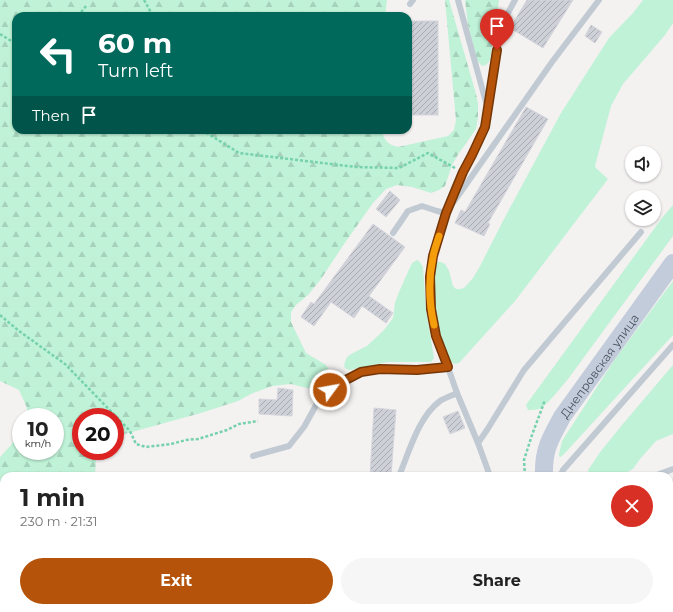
<!DOCTYPE html>
<meta charset="utf-8">
<style>
body{margin:0;font-family:Montserrat,sans-serif;background:#f6f6f6;color:#222;height:100vh;display:flex;flex-direction:column;font-size:15px;white-space:nowrap}
*{box-sizing:border-box;margin:0}
p{font-size:13px;color:#767676}
.icon{flex:none;width:22px;height:22px;fill:none;stroke:currentColor;stroke-width:2;stroke-linecap:round;stroke-linejoin:round}
.map{position:relative;flex:1;overflow:hidden}
.panel{position:absolute;left:0px;top:472px;width:673px;height:140px;display:flex;flex-direction:column;background:#fff;border-radius:12px 12px 0 0;box-shadow:0 1px 3px #0004}
.panel>*{flex:none}
.banner{position:absolute;left:12px;top:12px;width:400px;height:122px;border-radius:12px;box-shadow:0 1px 3px #0004;background:#00695c;color:#fff;overflow:hidden}
.controls{position:absolute;left:625px;top:146px;display:grid;gap:8px}
.controls a{display:grid;place-items:center;width:36px;height:36px;border-radius:50%;background:#fff;box-shadow:0 1px 3px #0004;font-size:20px}
.speed{position:absolute;left:12px;top:408px;display:flex;gap:8px;font-size:20px;font-weight:700;text-align:center}
.speed>*{display:grid;place-content:center;width:52px;height:52px;border-radius:50%;background:#fff;box-shadow:0 1px 3px #0004;line-height:1}
.speed small{font-size:10px;font-weight:400}
.speed .limit{border:6px solid #d22;background:#fff;color:#111}
.pin{position:absolute;display:grid;place-items:center;width:34px;height:34px;color:#fff;margin:-41px -17px;border-radius:50% 50% 50% 0;rotate:-45deg;box-shadow:0 0 4px #0007}
.pin .icon{rotate:45deg}
.me{position:absolute;width:44px;margin:-22px;rotate:58deg;stroke-linejoin:round;filter:drop-shadow(0 0 3px #0008)}
.turn{display:flex;align-items:center;gap:14px;height:84px;padding:0 20px;font-size:18px}
.turn .icon{width:52px;height:52px;stroke-width:2.5}
.turn b{display:block;font-size:28px;line-height:34px}
.then{display:flex;align-items:center;height:38px;padding:0 20px;background:#0003;gap:8px;font-size:15px}
.round{display:grid;place-items:center;flex:none;width:42px;height:42px;border-radius:21px;background:#f6f6f6}
.summary{display:flex;align-items:center;justify-content:space-between;height:68px;padding:0 20px}
h1{font-size:24px;font-weight:700;line-height:30px}
.button{display:flex;gap:8px;margin-top:auto;padding:8px 20px}
.button a{flex:1;height:46px;border-radius:24px;background:#b45309;color:#fff;font-size:16px;font-weight:700;line-height:46px;text-align:center}
.button a+a{background:#f6f6f6;color:#222}
.map>svg:first-child{display:block}
</style>
<div class="map">
<svg width="673" height="612" viewBox="0 0 673 612">
<defs>
<pattern id="forest-firs" width="22" height="20" patternUnits="userSpaceOnUse"><rect width="22" height="20" fill="#bff2d7"/><path d="M5 1l3.5 6h-7zM16 11l3.5 6h-7z" fill="#a6d1bb"/></pattern>
<pattern id="building-hatch" width="6" height="6" patternUnits="userSpaceOnUse"><rect width="6" height="6" fill="#cdd0d6"/><path d="M-1 1l2-2M0 6l6-6M5 7l2-2" fill="none" stroke="#a8abb1"/></pattern>
</defs>
<rect width="100%" height="100%" fill="#f4f1f1"/>
<g fill="#bff2d7">
<path d="M643,0H673V23L665,35L623,84L611,106L595,166L596,168L608,179L515,301L459,363L454,364L450,361C445,346 438,331 435,317C433,306 431,270 437,262H441L445,264L449,271L453,286L456,289H460L464,288L473,278L479,268L504,219L561,113L609,38L633,13Z"/>
<path d="M673,205V236L568,379C562,386 549,403 541,408C537,410 532,410 528,410L526,405L662,218Z"/>
<path d="M417,260L419,261L423,267L426,310L434,358L431,362H387L350,370L346,369L344,366L345,362L347,357L353,353L367,346L384,330L393,318L395,303L399,292L412,263Z"/>
<path d="M673,281V335L565,453L561,457L559,456V454L562,441L615,359Z"/>
<path d="M673,365V434L656,441L640,459L633,469L626,473L619,476H592L589,474L588,470L601,451L622,425Z"/>
</g>
<g fill="url(#forest-firs)">
<path d="M0,0H387L385,16H16V130H382C383,140 389,145 398,147L448,136L454,130L456,120L445,0H449L476,94L478,104V117L476,129L459,153L452,165L445,186L439,190L431,193L412,187L397,185L386,189L373,203L342,247L321,279L308,295L296,305L291,312V322L306,353L326,365L333,376L332,381L321,388L315,390L291,384L272,386L251,394L238,401L201,413L121,435L115,440V417H81V451H103L96,458L95,476H4V608H129L133,612H0V457L11,445L21,432V451H55V417H27V408L19,390L0,381Z"/>
<path d="M465,0H499L490,60L486,65L482,66L477,60L468,25Z"/>
</g>
<g fill="url(#building-hatch)" stroke="#d5d6dd">
<path d="M527,0H573L543,48L510,28Z"/>
<rect x="408" y="21" width="30" height="94"/>
<path d="M591,25L602,32L595,43L585,36Z"/>
<path d="M526,107L548,119L488,223L490,224L484,236L455,223L461,210L465,212Z"/>
<path d="M390,191L400,200L386,217L376,209Z"/>
<path d="M373,224L405,247L369,296L393,313L386,323L362,306L354,318L331,302L314,326L301,317L311,302L314,304Z"/>
<path d="M278,388L293,390L292,416L259,414V399L277,400Z"/>
<path d="M374,408L396,410L391,476H370Z"/>
<path d="M458,411L465,428L450,434L443,417Z"/>
</g>
<g fill="none" stroke-linecap="round" stroke-linejoin="round">
<g stroke="#75d2ac" stroke-width="2.5" stroke-dasharray="3 2" stroke-linecap="butt">
<path d="M144,0L153,16"/>
<path d="M78,16L86,6"/>
<path d="M0,34L16,44"/>
<path d="M202,130L239,153L356,167L399,168L428,153L455,168"/>
<path d="M0,315L19,331L65,364L130,431L136,444L146,447L171,444L186,440L198,439L227,430L239,424L258,421"/>
<path d="M525,476L524,460L532,435L545,400"/>
</g>
<g stroke="#c1cad3" stroke-width="6">
<path d="M458,0L487,106"/>
<path d="M410,4L413,0"/>
<path d="M453,203L552,62L599,0"/>
<path d="M393,233L408,211L422,206L437,211L446,213L448,211"/>
<path d="M478,443L487,430L524,370L641,232"/>
<path d="M253,456L289,446L304,427L320,398L340,383L361,373L380,369L417,370L448,367"/>
<path d="M399,476C409,452 419,416 440,401C445,398 451,396 457,393"/>
<path d="M490,476L478,443L457,393L437,336L431,309L430,277L433,256L446,213L463,172L472,155L485,127L495,62L503,22L515,0"/>
<path d="M560,476L563,470L673,345"/>
<path d="M654,476L673,469"/>
<path d="M669,510L673,509"/>
<path d="M0,546L4,544"/>
<path d="M669,599L673,558"/>
<path d="M0,605L4,606"/>
<path d="M11,608L20,610L22,612"/>
<path d="M235,608L239,612"/>
<path d="M313,608L315,612"/>
<path d="M408,608L409,612"/>
<path d="M509,608L511,612"/>
<path d="M539,608L541,612"/>
<path d="M587,608L588,612"/>
<path d="M631,608L633,612"/>
<path d="M641,612V608"/>
<path d="M668,612V608"/>
</g>
<g stroke="#c3ccda" stroke-width="18">
<path id="s1" d="M544,476C543,450 550,439 562,417L673,263"/>
<path d="M560,608V612"/>
</g>
</g>
<g fill="none" stroke-linecap="round" stroke-linejoin="round">
<g stroke="#753606" stroke-width="10">
<path id="route" d="M330,390L340,383L361,372L380,369L417,370L448,367L436,336L431,309L430,277L433,256L446,213L463,172L472,155L485,127L497,50"/>
</g>
<use href="#route" stroke="#b45309" stroke-width="7"/>
<path stroke="#f59e0b" stroke-width="7" d="M434,325C429,303 428,280 433,257C434,250 437,243 439,236"/>
</g>
<g text-anchor="middle" dominant-baseline="central" stroke-width="4" stroke-linejoin="round" paint-order="stroke">
<g font-size="12" fill="#485260" stroke="#fff">
<text stroke="none"><textPath href="#s1" startOffset="126">Днепровская улица</textPath></text>
</g>
</g>
</svg>
<div class="controls">
<a><svg class="icon" aria-label="sound" viewBox="0 0 24 24"><path d="M4 9h4l5-4v14l-5-4H4zM17 9q2 3 0 6"/></svg></a>
<a><svg class="icon" aria-label="layers" viewBox="0 0 24 24"><path d="M12 4l9 5-9 5-9-5zM3 14l9 5 9-5"/></svg></a>
</div>
<div class="speed"><div>10<small>km/h</small></div><div class="limit">20</div></div>
<div class="pin" style="left:497px;top:50px;background:#d93025"><svg class="icon" aria-label="arrive" viewBox="0 0 24 24"><path d="M6 21V4h12l-3 4 3 4H6"/></svg></div>
<svg class="me" style="left:330px;top:390px" viewBox="-20 -20 40 40"><circle r="17" fill="#b45309" stroke="#fff" stroke-width="3"/><path d="M0-11L8 9 0 5-8 9z" fill="#fff"/></svg>
<div class="banner">
<div class="turn"><svg class="icon" aria-label="left" viewBox="0 0 24 24"><path d="M17 20v-9H6M10 6l-5 5 5 5"/></svg><div><b>60 m</b>Turn left</div></div>
<div class="then">Then<svg class="icon" aria-label="arrive" viewBox="0 0 24 24"><path d="M6 21V4h12l-3 4 3 4H6"/></svg></div>
</div>
<section class="panel">
<div class="summary"><div><h1>1 min</h1><p>230 m · 21:31</p></div><a class="round" style="background:#d93025;color:#fff"><svg class="icon" aria-label="close" viewBox="0 0 24 24"><path d="M6 6l12 12M18 6L6 18"/></svg></a></div>
<div class="button"><a>Exit</a><a>Share</a></div>
</section>
</div>
